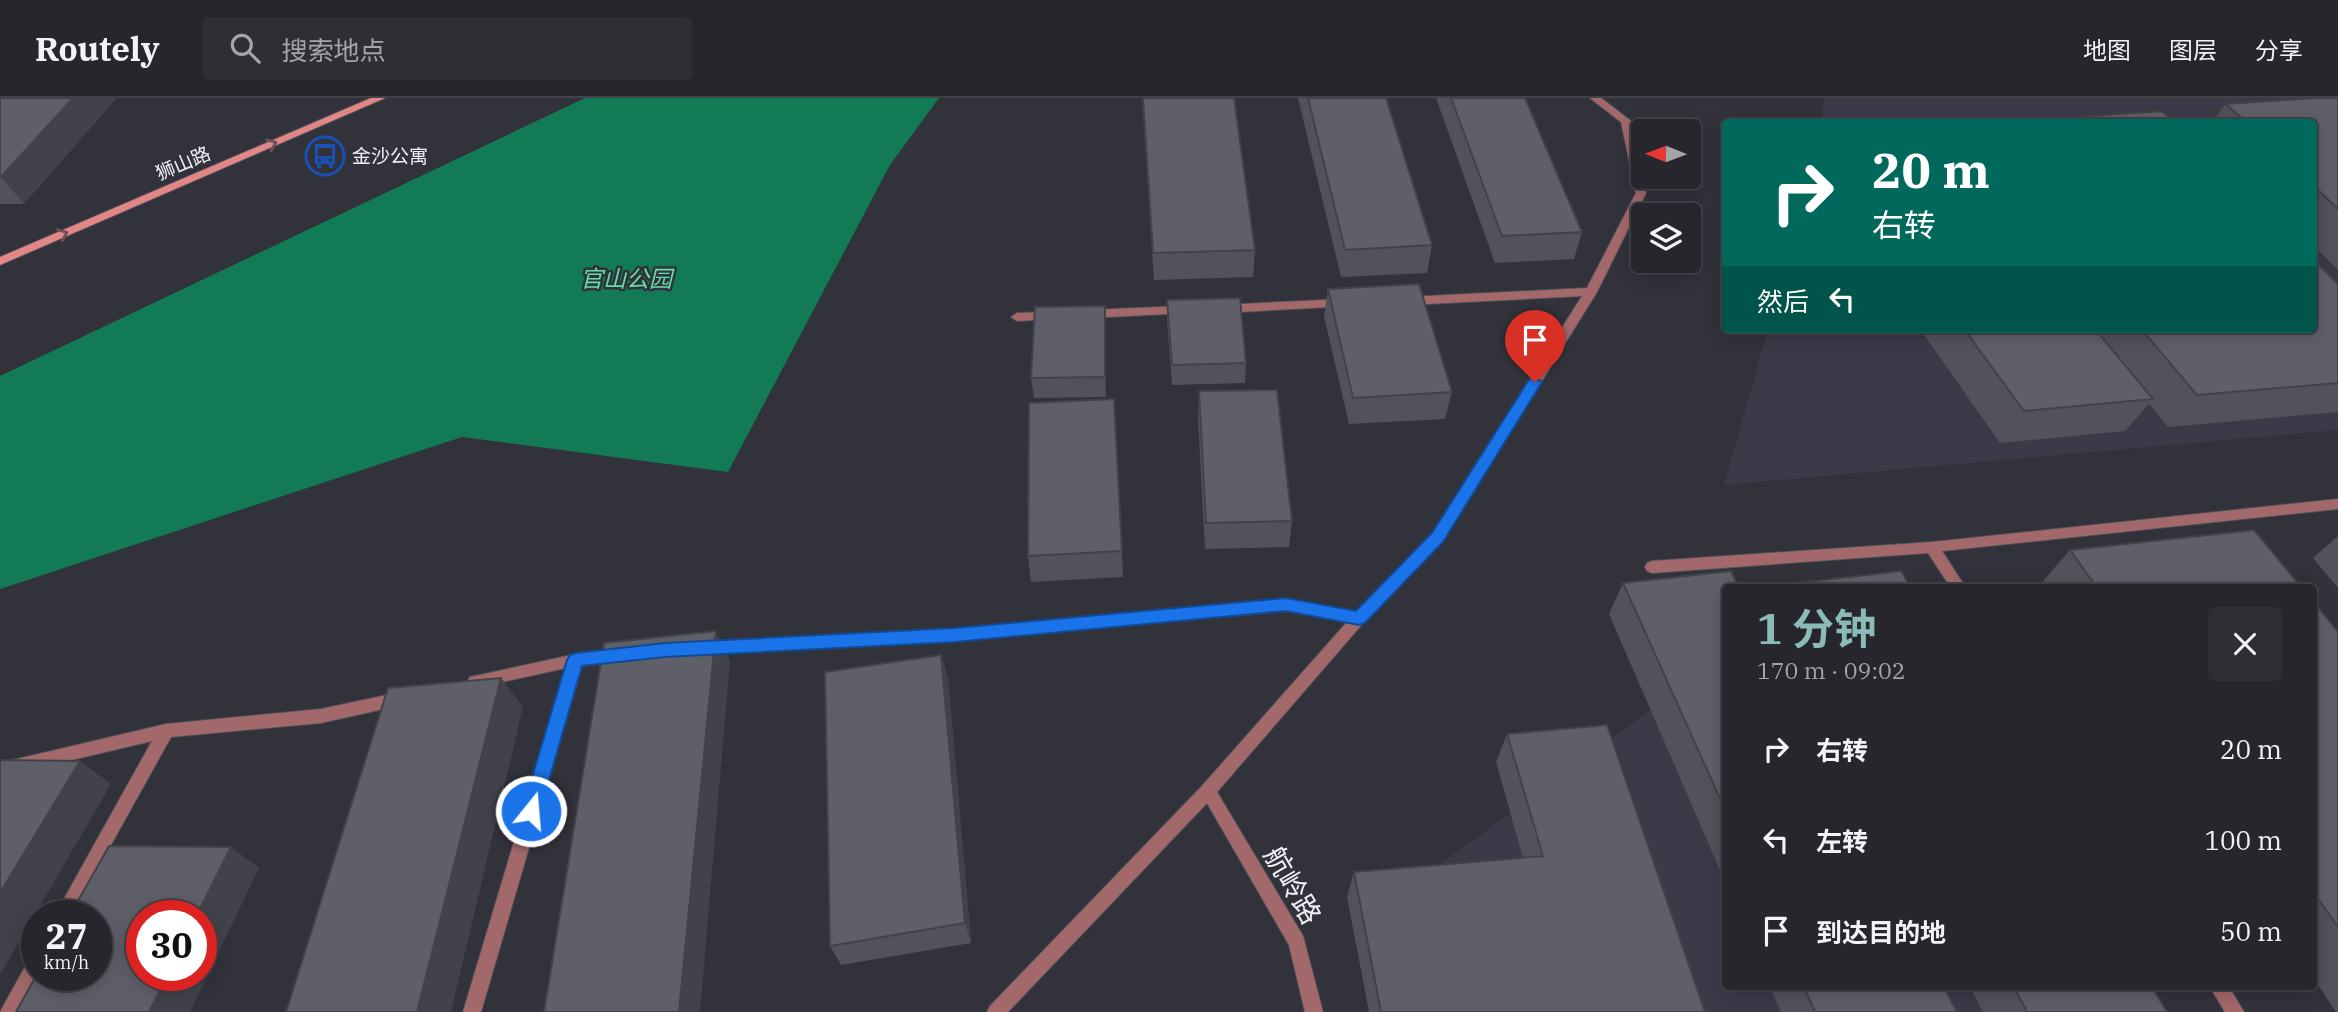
<!DOCTYPE html>
<html lang="zh">
<meta charset="utf-8">
<style>
body{margin:0;font-family:"IBM Plex Serif","Noto Sans SC",serif;background:#2e2e34;color:#f1f3f6;height:100vh;display:flex;flex-direction:column;font-size:26px;white-space:nowrap}
*{box-sizing:border-box;margin:0}
p{font-size:23px;color:#a4a5a9}
.icon{flex:none;width:38px;height:38px;fill:none;stroke:currentColor;stroke-width:2;stroke-linecap:round;stroke-linejoin:round}
.map{position:relative;flex:1;overflow:hidden}
.drawer{position:absolute;left:1722px;top:486px;width:595px;height:406px;display:flex;flex-direction:column;background:#26262c;border-radius:7px;box-shadow:0 4px 18px #0003,0 0 0 2px #424348}
.drawer>*{flex:none}
.banner{position:absolute;left:1722px;top:21px;width:595px;height:214px;border-radius:7px;box-shadow:0 4px 18px #0003,0 0 0 2px #424348;background:#00695c;color:#fff;overflow:hidden}
.needle{width:46px;rotate:271deg}
.fabs{position:absolute;left:1631px;top:21px;display:grid;gap:14px}
.fabs a{display:grid;place-items:center;width:70px;height:70px;border-radius:7px;background:#26262c;box-shadow:0 4px 18px #0003,0 0 0 2px #424348;font-size:35px}
.speed{position:absolute;left:21px;top:802px;display:flex;gap:14px;font-size:35px;font-weight:700;text-align:center}
.speed>*{display:grid;place-content:center;width:91px;height:91px;border-radius:50%;background:#26262c;box-shadow:0 4px 18px #0003,0 0 0 2px #424348;line-height:1}
.speed small{font-size:18px;font-weight:400}
.speed .limit{border:10px solid #d22;background:#fff;color:#111}
.pin{position:absolute;display:grid;place-items:center;width:60px;height:60px;color:#fff;margin:-72px -30px;border-radius:50% 50% 50% 0;rotate:-45deg;box-shadow:0 0 7px #0007}
.pin .icon{rotate:45deg}
.me{position:absolute;width:77px;margin:-38px;rotate:17deg;stroke-linejoin:round;filter:drop-shadow(0 0 5px #0008)}
.turn{display:flex;align-items:center;gap:24px;height:147px;padding:0 35px;font-size:32px}
.turn .icon{width:91px;height:91px;stroke-width:2.5}
.turn b{display:block;font-size:49px;line-height:60px}
.then{display:flex;align-items:center;height:66px;padding:0 35px;background:#0003;gap:14px;font-size:26px}
.round{display:grid;place-items:center;flex:none;width:74px;height:74px;border-radius:7px;background:#2e2e34}
.head{display:flex;align-items:center;justify-content:space-between;height:119px;padding:0 35px}
h1{font-size:42px;font-weight:700;line-height:52px;color:#8bbbb9}
ul{padding:0;list-style:none}
li{display:flex;align-items:center;gap:21px;height:91px;padding:0 35px}
li div{flex:1}
li b{display:block;font-size:26px}
li em{font-style:normal}
header{display:flex;align-items:center;gap:42px;box-sizing:border-box;height:98px;padding:0 35px;background:#26262c;border-bottom:2px solid #424348}
header strong{font-size:33px}
nav{display:flex;gap:38px;margin-inline-start:auto;font-size:24px}
.search{width:490px;height:63px;background:#2e2e34;display:flex;align-items:center;gap:18px;box-sizing:border-box;padding:0 24px;border-radius:7px;color:#a4a5a9;font-size:26px}
.map>svg:first-child{display:block}
</style>
<header>
<strong>Routely</strong>
<div class="search"><svg class="icon" aria-label="search" viewBox="0 0 24 24"><circle cx="10" cy="10" r="6"/><path d="M15 15l6 6"/></svg>搜索地点</div>
<nav><a>地图</a><a>图层</a><a>分享</a></nav>
</header>
<div class="map">
<svg width="2338" height="914" viewBox="0 0 2338 914">
<rect width="100%" height="100%" fill="#32323b"/>
<g fill="#3a3a49">
<path d="M1824,0H2338V332L1724,387L1768,231H2314V24H1821Z"/>
<path d="M1725,568L1726,889H2128L2142,914H1455L1420,781L1706,571Z"/>
</g>
<path fill="#127a55" d="M585,0H939L890,67L728,374L462,339L0,491V278Z"/>
<g fill="none" stroke-linecap="round" stroke-linejoin="round">
<g stroke="#505059" stroke-width="2">
<g id="street">
<path d="M1590,0H1601L1631,23L1646,95L1597,194L1442,444L1364,524L1217,694L1303,838L1323,914H1305L1289,847L1207,705L1008,914H987L990,908L1202,688L1347,524L1286,513L955,543L706,556L701,554L699,550L701,546L955,531L1286,501L1356,514L1432,436L1582,198L1407,207L1401,203L1407,199L1587,190L1636,95L1621,24Z"/>
<path d="M1344,201L1348,202V208L1221,215L1215,211L1221,207Z"/>
<path d="M1184,208L1190,212L1188,215L1088,220L1082,216L1088,212Z"/>
<path d="M1051,214L1055,215L1057,218L1055,221L1017,223L1011,219L1017,215Z"/>
<path d="M2338,401V411L1942,453L1966,490H1951L1928,455L1652,475L1647,473L1645,469L1647,465L1652,463L1932,444Z"/>
<path d="M619,551L624,553L626,557L624,561L582,568L481,914H463L566,570L475,590L470,589L467,584L470,579L475,578L576,556Z"/>
<path d="M401,594L406,596L409,601L406,606L321,625L171,639L72,817H55L152,643L0,679V665L166,626L321,611Z"/>
<path d="M37,856V877H39L19,914H0L31,858Z"/>
<path d="M2210,889H2229L2244,914H2225Z"/>
</g>
</g>
<g stroke="#505059" stroke-width="2">
<path id="secondary" d="M371,0H385L0,167V159Z"/>
</g>
<use href="#street" fill="#a3696a" fill-rule="evenodd"/>
<use href="#secondary" fill="#e28688" fill-rule="evenodd"/>
</g>
<g fill="#52525a">
<path d="M0,0L24,106H0Z"/>
<path d="M1142,0H1234L1255,152L1253,179L1154,182Z"/>
<path d="M1298,0H1386L1432,147L1427,175L1341,179Z"/>
<path d="M1436,0H1525L1582,134L1574,161L1495,165Z"/>
<path d="M2338,0V172L2314,148V24H2212L2226,6Z"/>
<path d="M2338,186V314L2168,329L2149,306L2125,333L2000,345L1920,231H2314Z"/>
<path d="M1328,191L1452,294L1445,321L1349,326L1324,218Z"/>
<path d="M1167,202L1246,265L1245,285L1172,287L1167,222Z"/>
<path d="M1105,208L1106,299L1034,300L1031,280Z"/>
<path d="M1199,293L1292,423L1289,449L1205,451L1198,320Z"/>
<path d="M2338,438V490L2313,460Z"/>
<path d="M2070,452L2302,490H2048L2043,483Z"/>
<path d="M1122,453L1123,479L1031,484L1028,458Z"/>
<path d="M1623,485L1726,490V786L1609,516Z"/>
<path d="M2314,504L2338,534V914H2336L2314,881Z"/>
<path d="M941,557L948,581L971,845L841,867L830,848Z"/>
<path d="M1507,636L1705,914H1369L1347,799L1354,774L1523,760L1496,664Z"/>
<path d="M1770,889H1944L1957,914H1781Z"/>
<path d="M1970,889H2152L2167,914H1983Z"/>
</g>
<g fill="#42424a">
<path d="M73,0H117L24,106L1,79Z"/>
<path d="M1105,208L1106,227V299L1105,279Z"/>
<path d="M716,533L730,563L700,914H679Z"/>
<path d="M941,557L948,581L971,845L965,825Z"/>
<path d="M501,580L523,609L451,914H417Z"/>
<path d="M80,663L111,686L0,877V795Z"/>
<path d="M231,749L259,770L190,914H149L168,877H201V817H197Z"/>
</g>
<g fill="#5f5f69" stroke="#42424a" stroke-width="2">
<path d="M0,0H73L1,79H0Z"/>
<path d="M1143,0H1234L1255,152L1153,155Z"/>
<path d="M1308,0H1386L1432,147L1345,152Z"/>
<path d="M1451,0H1525L1582,134L1502,138Z"/>
<path d="M2315,0H2338V111L2314,88V24H2246L2226,6Z"/>
<path d="M2162,13L2174,24H2001Z"/>
<path d="M2314,162L2338,186V285L2197,297L2141,231H2314Z"/>
<path d="M1419,186L1452,294L1353,300L1328,191Z"/>
<path d="M1240,200L1246,265L1172,267L1167,202Z"/>
<path d="M1105,208V279L1031,280L1035,209Z"/>
<path d="M1964,231H2095L2153,301L2024,313Z"/>
<path d="M1277,292L1292,423L1206,425L1199,293Z"/>
<path d="M1114,301L1122,453L1028,458L1029,305Z"/>
<path d="M2254,432L2302,490H2097L2070,452Z"/>
<path d="M1731,473L1739,490H1726V714L1623,485Z"/>
<path d="M1901,473L1911,490H1799L1796,485Z"/>
<path d="M2314,504L2338,534V829L2314,795Z"/>
<path d="M716,533L679,914H544L604,545Z"/>
<path d="M941,557L965,825L830,848L825,574Z"/>
<path d="M501,580L417,914H286L388,590Z"/>
<path d="M1607,627L1705,914H1381L1354,774L1543,758L1507,636Z"/>
<path d="M0,662L80,663L0,795Z"/>
<path d="M109,748L231,749L197,817H142V877H168L149,914H16L37,876L96,877V817H70Z"/>
<path d="M1804,889H1944L1957,914H1815Z"/>
<path d="M2014,889H2152L2167,914H2027Z"/>
</g>
<defs><path id="oneway-chevron" d="M-2-3.5L2.5 0L-2 3.5" fill="none" stroke-width="1.6" stroke-linecap="round" stroke-linejoin="round" transform="scale(1.75)"/></defs>
<g stroke="#704f56">
<use href="#oneway-chevron" transform="translate(272 46) rotate(-23)"/>
<use href="#oneway-chevron" transform="translate(63 136) rotate(-23)"/>
</g>
<path fill="#1a73e8" stroke="#114b97" stroke-width="2" d="M1535,279L1542,284L1443,444L1365,525L1359,527L1286,513L955,544L665,559L582,568L540,713L538,719L531,721L525,719L522,713L567,562L570,557L576,555L665,545L955,530L1286,500L1356,513L1432,435L1530,280Z"/>
<defs>
<g id="bus-ring" transform="scale(2.0125)"><circle r="9.5" fill="#32323b" stroke="#1a4fb4" stroke-width="1.5"/><path d="M-5-6H5V4H4V6H2V4H-2V6H-4V4H-5ZM-3.5-4V0h7V-4ZM-3.5 1.2v1.5H-2V1.2ZM2 1.2v1.5H3.5V1.2Z" fill="#1a4fb4"/></g>
</defs>
<g fill-rule="evenodd">
<use href="#bus-ring" x="325" y="58"/>
</g>
<g text-anchor="middle" dominant-baseline="central" stroke-width="5" stroke-linejoin="round" paint-order="stroke">
<g font-size="19" fill="#f0f0f6" stroke="#32323b" text-anchor="start">
<text x="352" y="58">金沙公寓</text>
</g>
<g font-size="19" fill="#f0f0f6" stroke="#32323b">
<text transform="translate(183 65) rotate(-23)">狮山路</text>
</g>
<g font-size="23" font-style="italic" fill="#61dea9" stroke="#32323b">
<text x="626" y="180">官山公园</text>
</g>
<g font-size="28" fill="#f0f0f6" stroke="#32323b">
<text transform="translate(1293 787) rotate(60)">航岭路</text>
</g>
</g>
</svg>
<div class="fabs">
<a><svg class="needle" viewBox="-14 -14 28 28"><path d="M0-13l5 13h-10z" fill="#e53935"/><path d="M0 13l5-13h-10z" fill="#a4a5a9"/></svg></a>
<a><svg class="icon" aria-label="layers" viewBox="0 0 24 24"><path d="M12 4l9 5-9 5-9-5zM3 14l9 5 9-5"/></svg></a>
</div>
<div class="speed"><div>27<small>km/h</small></div><div class="limit">30</div></div>
<div class="pin" style="left:1535px;top:284px;background:#d93025"><svg class="icon" aria-label="arrive" viewBox="0 0 24 24"><path d="M6 21V4h12l-3 4 3 4H6"/></svg></div>
<svg class="me" style="left:531px;top:713px" viewBox="-20 -20 40 40"><circle r="17" fill="#1a73e8" stroke="#fff" stroke-width="3"/><path d="M0-11L8 9 0 5-8 9z" fill="#fff"/></svg>
<div class="banner">
<div class="turn"><svg class="icon" aria-label="right" viewBox="0 0 24 24"><path d="M7 20v-9h11M14 6l5 5-5 5"/></svg><div><b>20 m</b>右转</div></div>
<div class="then">然后<svg class="icon" aria-label="left" viewBox="0 0 24 24"><path d="M17 20v-9H6M10 6l-5 5 5 5"/></svg></div>
</div>
<section class="drawer">
<div class="head"><div><h1>1 分钟</h1><p>170 m · 09:02</p></div><a class="round"><svg class="icon" aria-label="close" viewBox="0 0 24 24"><path d="M6 6l12 12M18 6L6 18"/></svg></a></div>
<ul>
<li><svg class="icon" aria-label="right" viewBox="0 0 24 24"><path d="M7 20v-9h11M14 6l5 5-5 5"/></svg><div><b>右转</b></div><em>20 m</em></li>
<li><svg class="icon" aria-label="left" viewBox="0 0 24 24"><path d="M17 20v-9H6M10 6l-5 5 5 5"/></svg><div><b>左转</b></div><em>100 m</em></li>
<li><svg class="icon" aria-label="arrive" viewBox="0 0 24 24"><path d="M6 21V4h12l-3 4 3 4H6"/></svg><div><b>到达目的地</b></div><em>50 m</em></li>
</ul>
</section>
</div>
